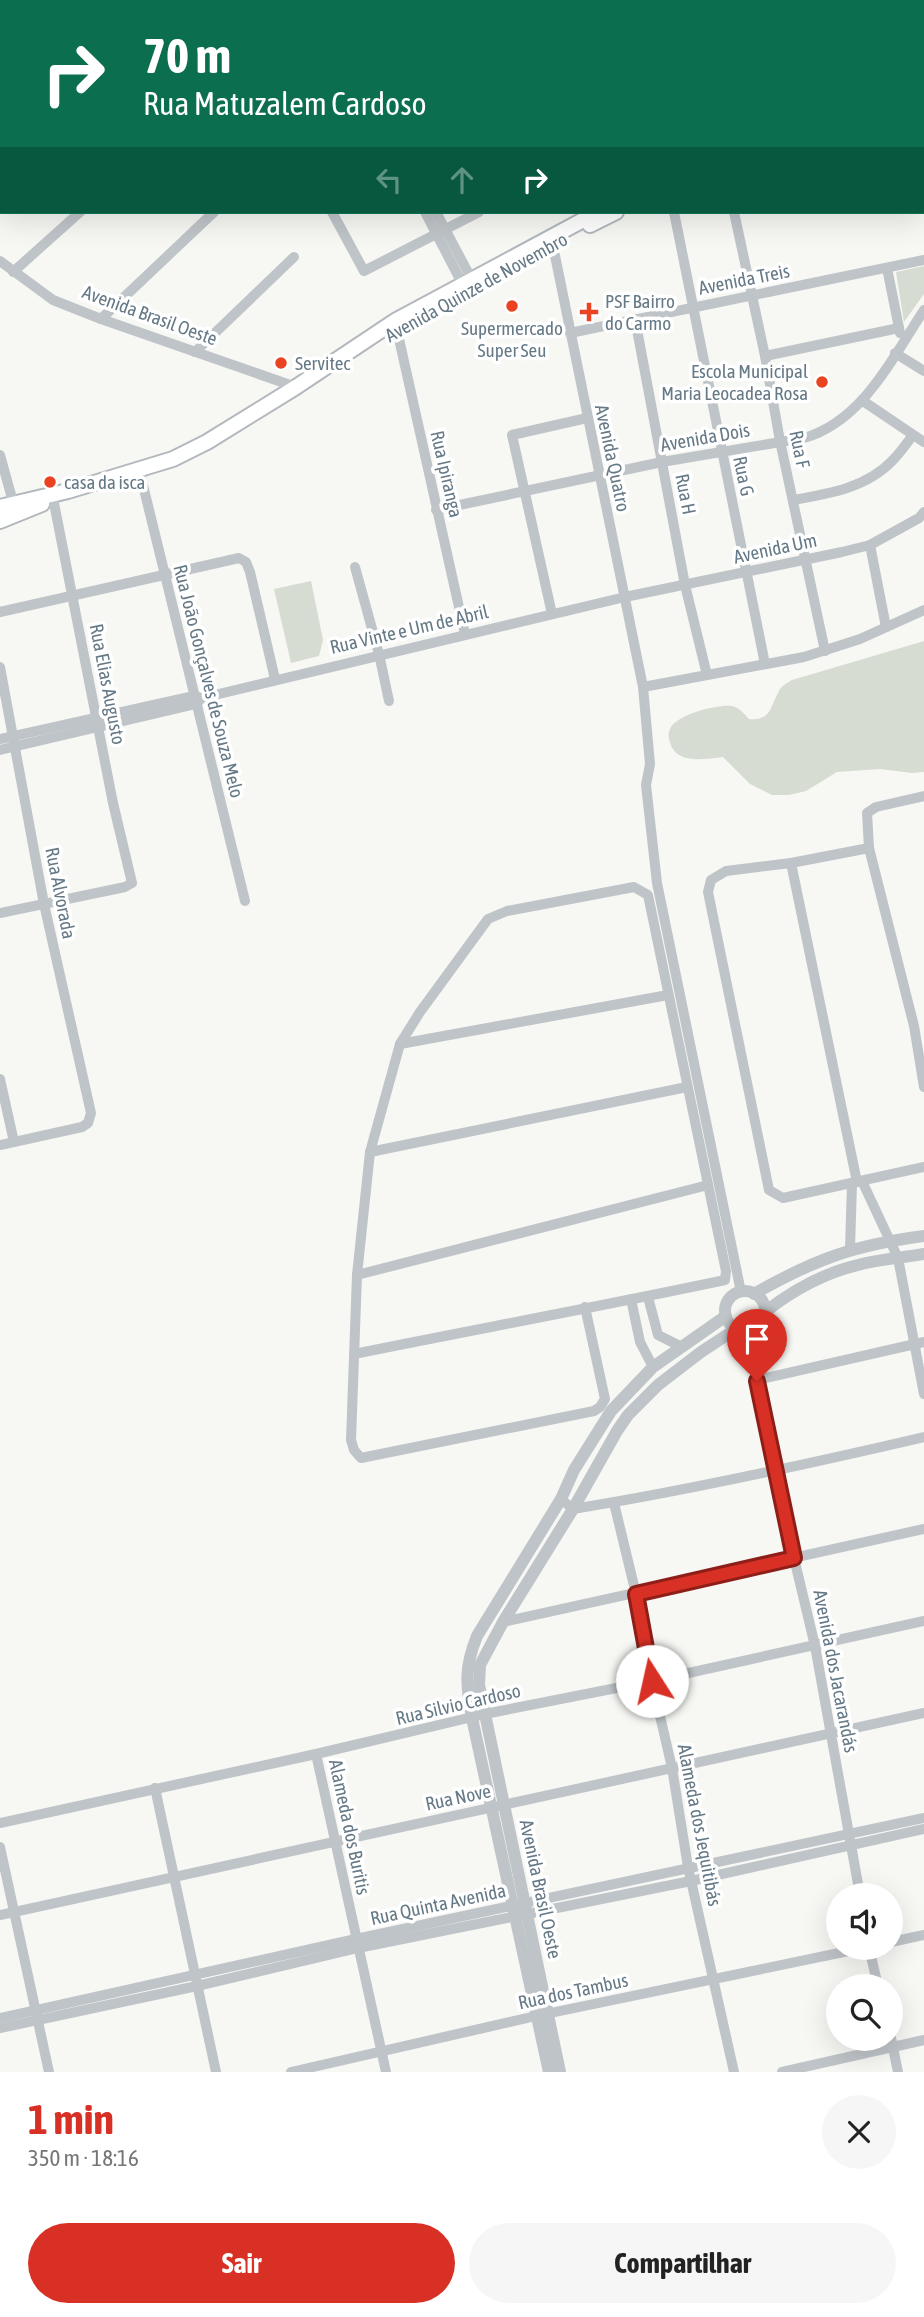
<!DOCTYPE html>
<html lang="pt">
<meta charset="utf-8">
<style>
body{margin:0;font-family:"Asap Condensed",sans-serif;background:#f6f6f6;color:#222;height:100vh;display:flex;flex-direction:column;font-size:26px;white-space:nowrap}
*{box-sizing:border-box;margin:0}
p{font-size:23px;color:#767676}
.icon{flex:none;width:38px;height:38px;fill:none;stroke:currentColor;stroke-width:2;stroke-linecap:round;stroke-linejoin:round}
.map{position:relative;height:2072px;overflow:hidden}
.drawer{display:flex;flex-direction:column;background:#fff;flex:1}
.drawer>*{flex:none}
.guide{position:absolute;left:0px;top:0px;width:924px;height:214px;box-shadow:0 7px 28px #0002;background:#0b6e4f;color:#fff;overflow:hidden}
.tools{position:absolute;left:826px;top:1883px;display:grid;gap:14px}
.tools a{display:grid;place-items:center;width:77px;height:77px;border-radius:50%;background:#fff;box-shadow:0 7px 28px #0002;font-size:35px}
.pin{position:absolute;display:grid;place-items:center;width:60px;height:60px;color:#fff;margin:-72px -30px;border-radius:50% 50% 50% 0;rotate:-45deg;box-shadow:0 0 7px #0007}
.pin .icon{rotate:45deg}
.me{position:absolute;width:77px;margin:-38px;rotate:350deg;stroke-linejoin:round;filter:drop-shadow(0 0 5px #0008)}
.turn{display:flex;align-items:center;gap:24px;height:147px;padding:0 28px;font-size:32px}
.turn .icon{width:91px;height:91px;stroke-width:2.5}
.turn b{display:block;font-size:49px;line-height:60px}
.lanes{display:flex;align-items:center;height:66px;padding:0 28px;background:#0003;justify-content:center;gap:35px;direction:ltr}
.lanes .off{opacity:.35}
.round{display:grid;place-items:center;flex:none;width:74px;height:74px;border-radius:37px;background:#f6f6f6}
.summary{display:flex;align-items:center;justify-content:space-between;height:119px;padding:0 28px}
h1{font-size:42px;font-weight:700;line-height:52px;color:#d93025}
.action{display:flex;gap:14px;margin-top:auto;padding:14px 28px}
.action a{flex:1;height:80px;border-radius:42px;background:#d93025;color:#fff;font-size:28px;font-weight:700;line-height:80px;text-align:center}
.action a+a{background:#f6f6f6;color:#222}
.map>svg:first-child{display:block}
</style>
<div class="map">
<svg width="924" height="2072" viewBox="0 0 924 2072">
<rect width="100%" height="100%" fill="#f7f7f4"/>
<g fill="#d7dcd3">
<path d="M924,266V294L904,322L896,272Z"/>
<path d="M311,581L323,640L319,656L291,663L274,589Z"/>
<path d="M924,641V772L912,773L880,769L837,772L806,791L789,795H772L750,784L723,757C705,759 677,765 670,743C668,737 668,732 671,727C679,714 718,704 732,706C739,707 744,714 749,719C772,721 770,706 779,691C782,685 787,683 792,680Z"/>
</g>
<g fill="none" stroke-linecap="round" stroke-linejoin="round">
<g stroke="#b2b8bd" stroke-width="18">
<g id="secondary">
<path d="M916,2L919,0"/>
<path d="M590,225L616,212"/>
<path d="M0,507L68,491L173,459L207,442L296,387L395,321L598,212"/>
<path d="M0,521L42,504"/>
</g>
</g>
<g stroke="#bfc4c8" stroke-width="10">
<path d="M165,0L166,2"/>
<path d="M308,0L309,2"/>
<path d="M319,0L320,2"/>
<path d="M414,0L415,2"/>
<path d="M628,0V2"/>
<path d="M35,2L37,0"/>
<path d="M50,2L52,0"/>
<path d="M177,2L179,0"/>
<path d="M272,2L276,0"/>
<path d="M705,2L706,0"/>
<path d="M0,34L2,32"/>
<path d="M0,49L2,47"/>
<path d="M0,165L2,164"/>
<path d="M332,212L364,271L479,212"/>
<path d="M425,212L463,285"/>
<path d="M436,212L472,280"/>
<path d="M674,212L765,664"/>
<path d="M734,212L765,356L780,441L825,651"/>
<path d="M551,236L643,687L650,764L646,785L657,883L741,1292"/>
<path d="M0,261L53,300L101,319L296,387"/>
<path d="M887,268L900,333"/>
<path d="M13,272L80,212"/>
<path d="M101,319L214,212"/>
<path d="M635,319L685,585L707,675"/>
<path d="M395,321L465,634"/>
<path d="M570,333L924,260"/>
<path d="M195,352L294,257"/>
<path d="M895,353L924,371"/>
<path d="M765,356L899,328"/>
<path d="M863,401L924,442"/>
<path d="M0,455L15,509"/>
<path d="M139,469L245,901"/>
<path d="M793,500C828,494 866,488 892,461C900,453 906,444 913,435"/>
<path d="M436,510L662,462L804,438C863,421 893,357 924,310"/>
<path d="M870,545L886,627"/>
<path d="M355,567L379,654L389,701"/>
<path d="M0,612L239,558L246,562L250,572L275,679"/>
<path d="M552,614L512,435L587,418"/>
<path d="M0,667L44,904L91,1113L88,1123L82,1127L0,1145"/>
<path d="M643,687L804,657L860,639L924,610"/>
<path d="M0,739L194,696L202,698L625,597L842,552L870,545L919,518L924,512"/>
<path d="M0,750L196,704L199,701"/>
<path d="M924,796L876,807L867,813L869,848L791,863L726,871L711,880L708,892L769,1190L783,1198L924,1167"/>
<path d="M869,848L914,1026L924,1087"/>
<path d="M791,863L857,1182"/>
<path d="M0,913L125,887L132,883L113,803L52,493"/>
<path d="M400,1044L668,995"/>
<path d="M0,1079L14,1142"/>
<path d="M370,1152L687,1087"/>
<path d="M862,1181L898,1258L924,1394"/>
<path d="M850,1249L852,1183"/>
<path d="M357,1275L708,1185"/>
<path d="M648,1297L658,1335L680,1346"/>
<path d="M631,1299L640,1342L653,1367"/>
<path d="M752,1330L757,1380L794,1558L815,1646L860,1895"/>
<path d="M354,1354C478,1329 602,1306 725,1280L726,1271L648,895L634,887L507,911L488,919L420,1012L400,1044L370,1152L357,1275L351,1440L354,1450L361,1458L594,1411L600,1407L605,1399L585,1307"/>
<path d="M757,1380L924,1342"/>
<path d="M561,1499L573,1509C691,1490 808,1464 924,1437"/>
<path d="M614,1503L636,1594L652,1681L672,1768L688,1867L734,2072"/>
<path d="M503,1622L924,1529"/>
<path d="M316,1754L386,2072"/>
<path d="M155,1788L216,2072"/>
<path d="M0,1823L316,1754L485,1714L652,1681L924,1621"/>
<path d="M0,1847L49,2072"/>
<path d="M0,1915L924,1713"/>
<path d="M891,1942L924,1935"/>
<path d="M869,1948L878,1986"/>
<path d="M0,2018L356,1939L924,1818"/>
<path d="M0,2028L197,1986L358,1948L691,1881L924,1829"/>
<path d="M891,2038L898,2072"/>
<path d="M291,2072L536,2016L863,1948"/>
<path d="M782,2072L924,2040"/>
</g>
<g stroke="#bfc4c8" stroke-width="12">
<path d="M798,0L801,2"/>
<path d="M922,63L924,64"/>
<path d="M922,121H924"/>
<path d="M922,144L924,143"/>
<circle cx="745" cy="1311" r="20"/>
<path d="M754,1294C815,1259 855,1245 924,1236"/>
<path d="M765,1312C792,1291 824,1273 858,1265C880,1259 902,1258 924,1254"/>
<path d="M549,2072L472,1718C466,1685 464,1668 477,1636L561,1499L574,1470L611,1411L653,1367L726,1316"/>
<path d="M560,2072L485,1714L479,1685L480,1665L503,1622L573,1509L617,1431L628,1415L658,1385L701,1352L736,1329"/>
</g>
<use href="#secondary" stroke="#fff" stroke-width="14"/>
</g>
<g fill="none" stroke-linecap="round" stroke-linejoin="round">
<g stroke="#8d1f18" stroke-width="18">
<path id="route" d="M652,1681L636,1594L794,1558L757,1381"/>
</g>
<use href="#route" stroke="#d93025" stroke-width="12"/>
</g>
<g fill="#ea4321" stroke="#fff" stroke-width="2.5">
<circle cx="512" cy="306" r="7"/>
<path d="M585.5 301.5h7v7h7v7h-7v7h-7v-7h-7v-7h7z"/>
<circle cx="281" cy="363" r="7"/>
<circle cx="822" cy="382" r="7"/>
<circle cx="50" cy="482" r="7"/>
</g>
<g text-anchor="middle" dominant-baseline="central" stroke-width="7" stroke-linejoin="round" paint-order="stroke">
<g font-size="19" fill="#657986" stroke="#fff">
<text transform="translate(744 279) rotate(-11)">Avenida Treis</text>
<text transform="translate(476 287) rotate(-29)">Avenida Quinze de Novembro</text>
<text transform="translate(150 315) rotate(20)">Avenida Brasil Oeste</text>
<text transform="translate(705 437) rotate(-10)">Avenida Dois</text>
<text transform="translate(800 449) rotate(78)">Rua F</text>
<text transform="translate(613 458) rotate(78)">Avenida Quatro</text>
<text transform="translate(447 474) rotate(77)">Rua Ipiranga</text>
<text transform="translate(744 476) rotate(78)">Rua G</text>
<text transform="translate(686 494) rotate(79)">Rua H</text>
<text transform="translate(775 548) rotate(-12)">Avenida Um</text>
<text transform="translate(409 629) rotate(-13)">Rua Vinte e Um de Abril</text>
<text transform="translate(209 681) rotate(76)">Rua João Gonçalves de Souza Melo</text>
<text transform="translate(108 684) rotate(79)">Rua Elias Augusto</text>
<text transform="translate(61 893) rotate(79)">Rua Alvorada</text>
<text transform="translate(836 1671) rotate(79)">Avenida dos Jacarandás</text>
<text transform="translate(458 1704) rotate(-13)">Rua Silvio Cardoso</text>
<text transform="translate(458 1797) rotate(-12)">Rua Nove</text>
<text transform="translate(700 1825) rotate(79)">Alameda dos Jequitibás</text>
<text transform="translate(350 1827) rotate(78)">Alameda dos Buritis</text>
<text transform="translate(541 1889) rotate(78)">Avenida Brasil Oeste</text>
<text transform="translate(438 1904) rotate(-12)">Rua Quinta Avenida</text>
<text transform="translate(573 1991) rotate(-12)">Rua dos Tambus</text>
</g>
<g font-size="19" fill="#657986" stroke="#fff" text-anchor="start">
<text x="605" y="301">PSF Bairro<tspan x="605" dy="22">do Carmo</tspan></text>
<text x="512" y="328" text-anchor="middle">Supermercado<tspan x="512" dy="22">Super Seu</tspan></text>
<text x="295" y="363">Servitec</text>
<text x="808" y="371" text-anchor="end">Escola Municipal<tspan x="808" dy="22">Maria Leocadea Rosa</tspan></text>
<text x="64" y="482">casa da isca</text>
</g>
</g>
</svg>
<div class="tools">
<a><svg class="icon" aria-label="sound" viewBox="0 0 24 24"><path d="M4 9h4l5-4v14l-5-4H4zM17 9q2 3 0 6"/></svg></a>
<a><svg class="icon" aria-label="search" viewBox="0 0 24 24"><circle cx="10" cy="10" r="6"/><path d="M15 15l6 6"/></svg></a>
</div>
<div class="pin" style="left:757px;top:1381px;background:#d93025"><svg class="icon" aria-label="arrive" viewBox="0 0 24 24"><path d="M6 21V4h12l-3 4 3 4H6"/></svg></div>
<svg class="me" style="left:652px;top:1681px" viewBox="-20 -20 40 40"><circle r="19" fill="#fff"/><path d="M0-13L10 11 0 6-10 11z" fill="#d93025"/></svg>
<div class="guide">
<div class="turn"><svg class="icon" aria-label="right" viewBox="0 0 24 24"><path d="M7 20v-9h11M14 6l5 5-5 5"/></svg><div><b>70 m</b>Rua Matuzalem Cardoso</div></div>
<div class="lanes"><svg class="icon off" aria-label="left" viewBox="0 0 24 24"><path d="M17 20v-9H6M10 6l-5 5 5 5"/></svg><svg class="icon off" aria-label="ahead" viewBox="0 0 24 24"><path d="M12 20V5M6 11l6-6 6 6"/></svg><svg class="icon" aria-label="right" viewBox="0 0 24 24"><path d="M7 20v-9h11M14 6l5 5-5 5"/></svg></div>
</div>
</div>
<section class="drawer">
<div class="summary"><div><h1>1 min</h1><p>350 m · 18:16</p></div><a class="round"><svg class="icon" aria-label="close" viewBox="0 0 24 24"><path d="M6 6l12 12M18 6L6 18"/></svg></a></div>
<div class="action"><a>Sair</a><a>Compartilhar</a></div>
</section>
